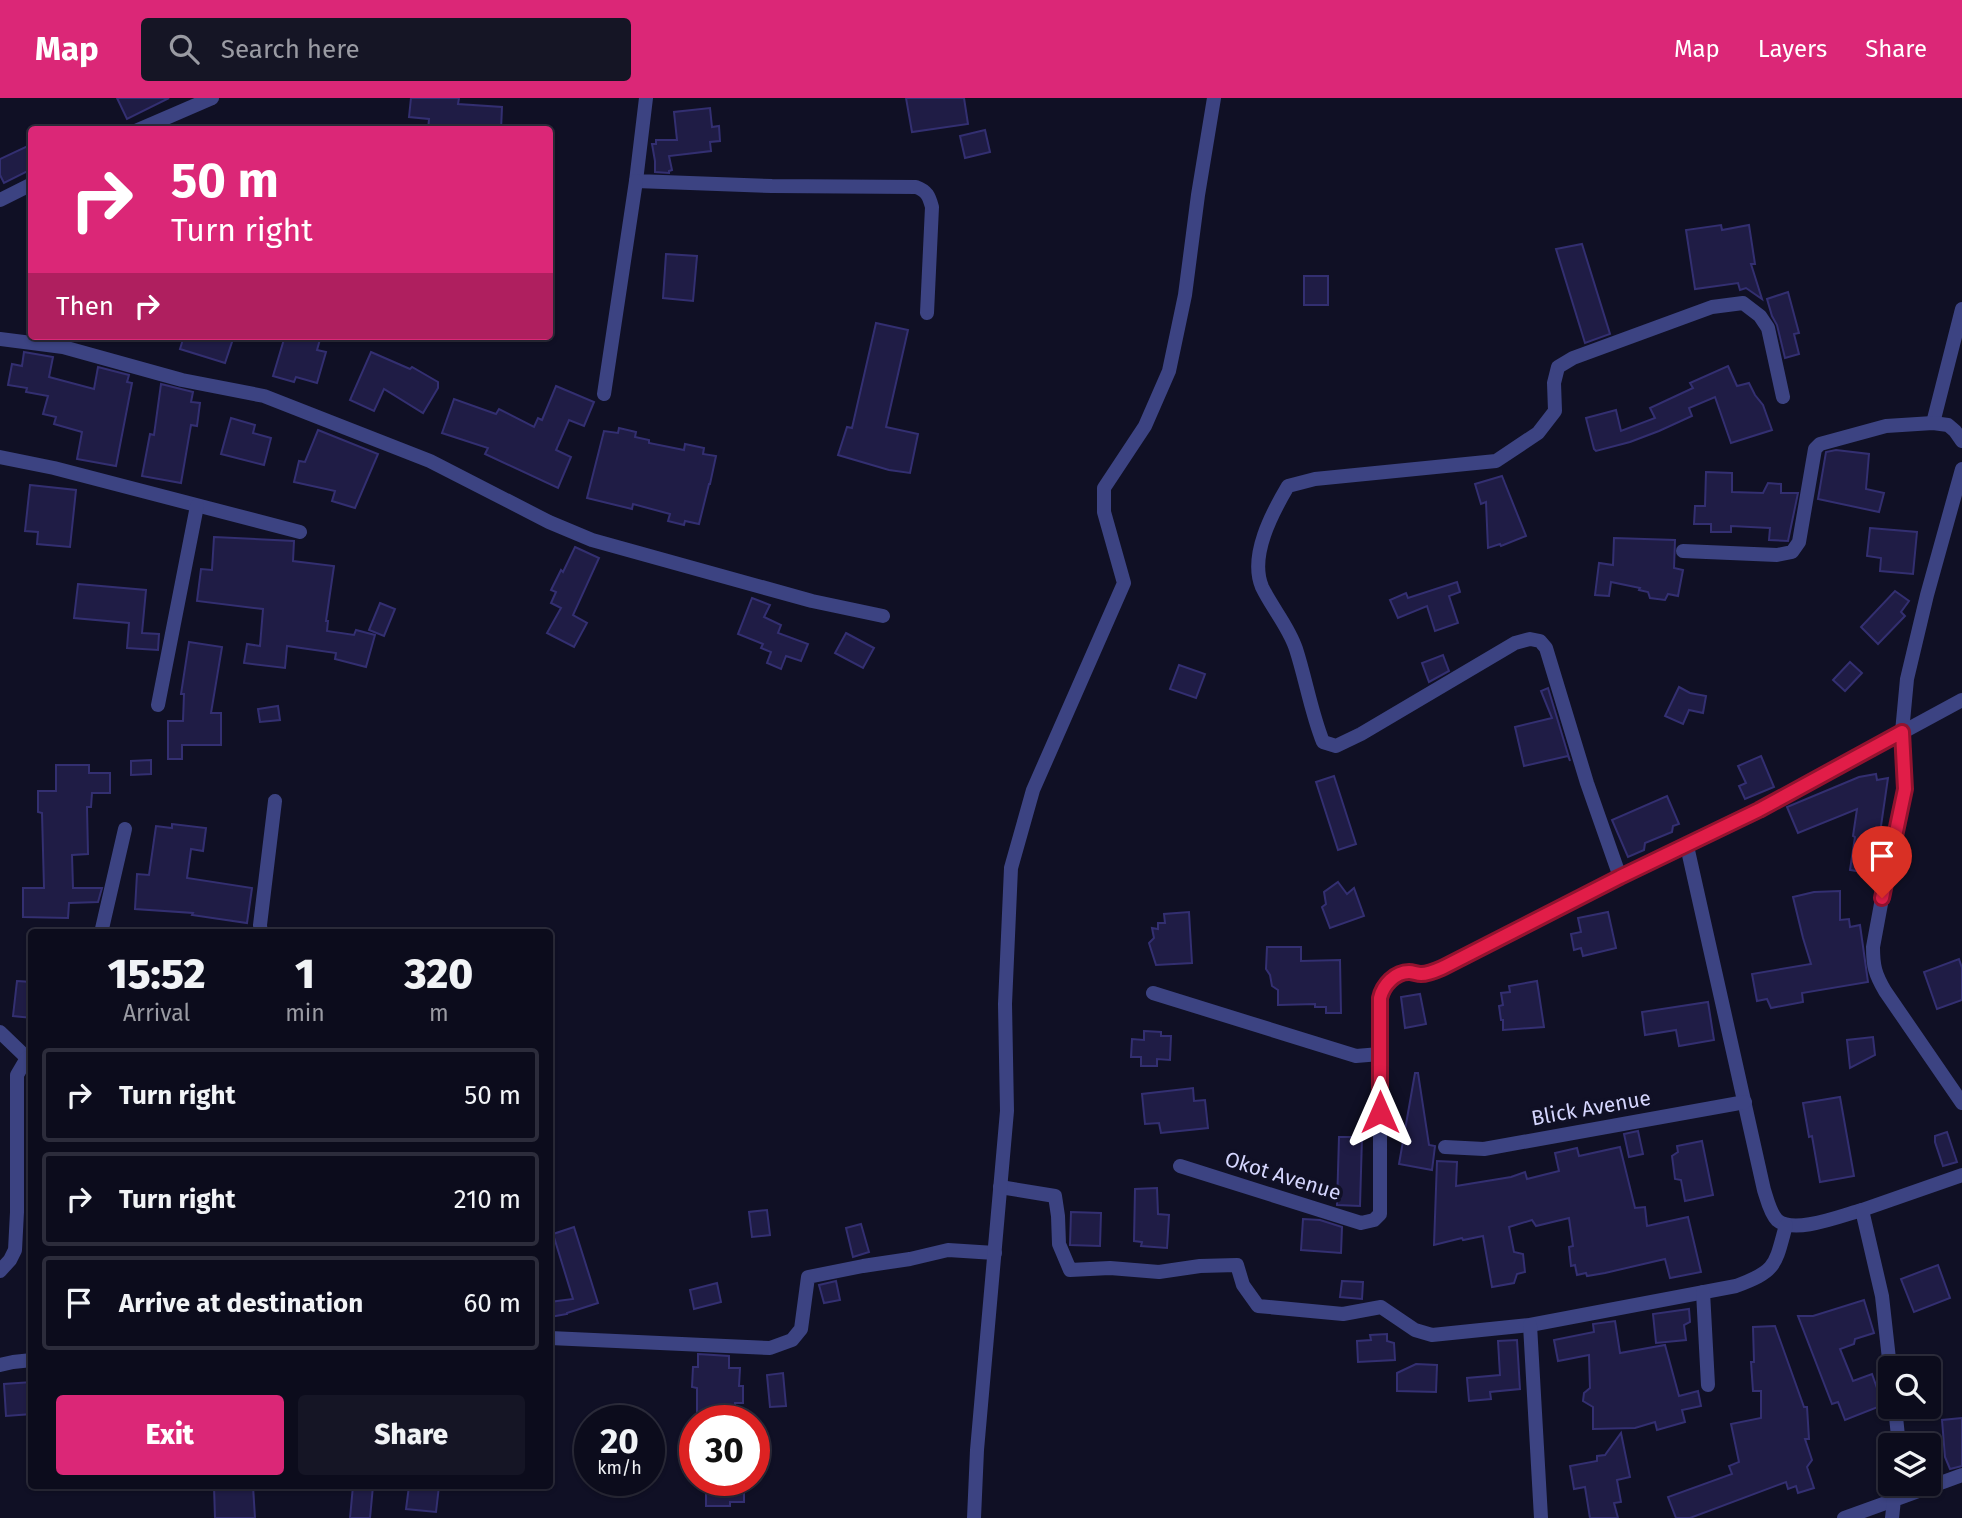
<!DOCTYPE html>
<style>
body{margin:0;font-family:"Fira Sans",sans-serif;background:#151525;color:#f1f3f6;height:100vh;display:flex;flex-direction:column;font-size:26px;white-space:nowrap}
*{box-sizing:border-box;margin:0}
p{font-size:23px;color:#9a9ba3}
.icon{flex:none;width:38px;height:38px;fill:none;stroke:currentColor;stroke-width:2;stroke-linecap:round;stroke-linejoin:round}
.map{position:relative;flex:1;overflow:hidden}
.drawer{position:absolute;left:28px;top:831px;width:525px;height:560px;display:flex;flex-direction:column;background:#0c0c1c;border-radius:7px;box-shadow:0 2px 5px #0004,0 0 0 2px #2c2c3b}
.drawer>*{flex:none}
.banner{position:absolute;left:28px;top:28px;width:525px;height:214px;border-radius:7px;box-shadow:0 2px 5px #0004,0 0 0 2px #2c2c3b;background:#db2777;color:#fff;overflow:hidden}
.buttons{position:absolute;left:1878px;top:1258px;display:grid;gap:14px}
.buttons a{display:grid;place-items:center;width:63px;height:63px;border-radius:7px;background:#0c0c1c;box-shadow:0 2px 5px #0004,0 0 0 2px #2c2c3b;font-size:35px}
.speed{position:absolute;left:574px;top:1307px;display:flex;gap:14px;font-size:35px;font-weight:700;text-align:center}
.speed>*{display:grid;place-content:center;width:91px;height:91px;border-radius:50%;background:#0c0c1c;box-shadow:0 2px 5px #0004,0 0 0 2px #2c2c3b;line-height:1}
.speed small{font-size:18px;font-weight:400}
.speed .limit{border:10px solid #d22;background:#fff;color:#111}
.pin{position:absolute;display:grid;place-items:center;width:60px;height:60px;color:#fff;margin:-72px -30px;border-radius:50% 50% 50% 0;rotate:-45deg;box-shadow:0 0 7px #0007}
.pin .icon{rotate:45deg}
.me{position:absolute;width:77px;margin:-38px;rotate:0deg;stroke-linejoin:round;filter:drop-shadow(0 0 5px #0008)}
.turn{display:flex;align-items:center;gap:24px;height:147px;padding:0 28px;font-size:32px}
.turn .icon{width:91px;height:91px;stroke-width:2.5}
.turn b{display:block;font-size:49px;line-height:60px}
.then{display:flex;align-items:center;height:66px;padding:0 28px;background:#0003;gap:14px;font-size:26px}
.eta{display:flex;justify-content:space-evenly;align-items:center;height:119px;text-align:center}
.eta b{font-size:42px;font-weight:800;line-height:49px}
.cta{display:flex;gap:14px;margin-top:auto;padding:14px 28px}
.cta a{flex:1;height:80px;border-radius:7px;background:#db2777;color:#fff;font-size:28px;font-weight:800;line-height:80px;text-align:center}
.cta a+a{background:#151525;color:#f1f3f6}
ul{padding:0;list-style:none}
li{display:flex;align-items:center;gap:21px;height:94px;margin:0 14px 10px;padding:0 14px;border:4px solid #2c2c3b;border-radius:7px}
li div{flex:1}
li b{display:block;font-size:26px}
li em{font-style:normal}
header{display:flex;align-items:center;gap:42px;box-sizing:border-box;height:98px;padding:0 35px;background:#db2777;color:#fff}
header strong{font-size:33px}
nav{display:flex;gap:38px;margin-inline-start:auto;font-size:24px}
.search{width:490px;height:63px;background:#151525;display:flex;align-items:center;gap:18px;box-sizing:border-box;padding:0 24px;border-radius:7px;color:#9a9ba3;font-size:26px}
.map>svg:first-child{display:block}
</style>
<header>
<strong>Map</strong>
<div class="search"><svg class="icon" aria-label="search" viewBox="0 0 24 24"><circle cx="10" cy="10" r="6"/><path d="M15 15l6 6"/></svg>Search here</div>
<nav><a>Map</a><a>Layers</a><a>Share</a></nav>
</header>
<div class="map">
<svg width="1962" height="1420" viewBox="0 0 1962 1420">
<rect width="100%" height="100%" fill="#101025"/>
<g fill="#1f1c45" stroke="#332f71" stroke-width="2">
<path d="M117,0H169L127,21Z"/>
<path d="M411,0H459L458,6L502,9L501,32H428L429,21L409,19Z"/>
<path d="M906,0H964L968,26L912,34Z"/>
<path d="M710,10L712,29L719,28L720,43L710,44L711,53L669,58L672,72L669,73V75L655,74V63L652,46H656V42H677L674,14Z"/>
<path d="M985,32L990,54L965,60L960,38Z"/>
<path d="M32,46V71L4,85L0,77V61Z"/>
<path d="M1721,127L1722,132L1749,127L1755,166H1751L1762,201L1746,190L1740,192L1738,185L1695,191L1686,132Z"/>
<path d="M1582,146L1610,236L1585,245L1556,151Z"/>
<path d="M666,156L697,158L693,203L663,200Z"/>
<rect x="1304" y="178" width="24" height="29"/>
<path d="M1788,194L1799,235L1794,236L1799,256L1785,260L1777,227L1772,218L1767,201Z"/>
<path d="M876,225L908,232L886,329L918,336L910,375L889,372L838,357L847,329L852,330Z"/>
<path d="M184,238H234L225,265L180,251Z"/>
<path d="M285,238H321L317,252L326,254L317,285L296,279L294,284L273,278Z"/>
<path d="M24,254L53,259L49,279L94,291L98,269L129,277L127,284L132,285L116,368L77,361L82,334L54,326L56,319L43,316L48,298L26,294L27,290L8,287L12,266L22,268Z"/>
<path d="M371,254L410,271L412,269L438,284V290L423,315L384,291L374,313L350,302Z"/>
<path d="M1728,268L1737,288L1749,285L1755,297L1763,307L1772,332L1731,345L1715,299L1689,310L1692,318L1659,333L1630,344L1596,353L1594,351L1586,320L1616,312L1621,333L1655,320L1650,310L1693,290L1690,285Z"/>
<path d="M161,286L193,294L191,304L200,305L197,328L191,327L181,385L142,378L150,336L154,337Z"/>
<path d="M556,288L594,304L584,328L569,322L556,352L571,359L558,390L485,356L488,350L442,335L454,301L496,316L499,311L534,329L538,320L542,322Z"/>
<path d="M231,320L255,327L253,335L271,340L264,367L221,356Z"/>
<path d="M619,330L636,334L635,339L649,342V345L684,352L685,346L704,350L703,356L716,358L710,386H709L699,426L685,423L684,427L668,423L670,416L633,406L632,411L587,400L604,333L618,335Z"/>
<path d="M318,332L378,356L355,410L332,403L335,393L294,384L299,363L305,364Z"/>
<path d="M1836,352L1869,356L1866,391L1884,395L1879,414L1818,401L1826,354Z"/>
<path d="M1706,374L1732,375V394L1763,395L1768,385L1781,386V395H1798L1788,443L1769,442L1770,430L1731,428V434H1711V426H1694L1695,408H1705Z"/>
<path d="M1502,378L1526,438L1501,448L1500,446L1488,450L1486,404L1481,406L1475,386Z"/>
<path d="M30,387L76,392L70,449L37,446L38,434L25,433Z"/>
<path d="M1870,430L1917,434L1913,476L1880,473L1881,460L1867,458Z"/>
<path d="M214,439L294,443L293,463L334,468L326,523H328L327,533L354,537L356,532L375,537L366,569L335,561L336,555L287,548L285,570L244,565L247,546L260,548L263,511L197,503L201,471L212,472Z"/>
<path d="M1614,440L1675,442L1674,470L1683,472L1678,498L1668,496L1665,502L1650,500L1648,494L1639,492L1640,490L1611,484L1609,498L1595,497L1599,465L1613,467Z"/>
<path d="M575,449L599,460L573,517L587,525L574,549L547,535L561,510L551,505L556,494L551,492L561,472L563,474Z"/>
<path d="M1457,484L1460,494L1449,498L1458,525L1435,533L1427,508L1398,520L1390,502L1406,495L1408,500Z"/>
<path d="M78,486L146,492L142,535L159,536L158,552L127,550L129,525L74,520Z"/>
<path d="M1895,493L1909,503L1901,514L1905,518L1878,546L1861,529Z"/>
<path d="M752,500L770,507L764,519L781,527L778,535L808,546L801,563L786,558L781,571L767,565L771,554L761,550L763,546L738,536Z"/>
<path d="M380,505L395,511L384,538L369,532Z"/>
<path d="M846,535L874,550L863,570L835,555Z"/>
<path d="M189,544L222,549L211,615H221V647H182V661H168V623H183L184,596H181Z"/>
<path d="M1443,557L1449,573L1429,584L1422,565Z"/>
<path d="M1850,564L1862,575L1845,593L1833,582Z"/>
<path d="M1179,567L1205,576L1196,600L1170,591Z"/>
<path d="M1679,589L1690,595L1706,598L1703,615L1689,612L1683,626L1665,618Z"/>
<path d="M1548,590L1570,663L1568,658L1524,668L1515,629L1552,620L1541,593Z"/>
<path d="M278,608L280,622L260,624L258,611Z"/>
<path d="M1761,658L1774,689L1745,701L1739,688L1746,685L1738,668Z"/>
<path d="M151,662V676L131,677V663Z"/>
<path d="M56,667H89V675H110V695H92L91,709H87L88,756L72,757L73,790H102L98,804L69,805L68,820L23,819V790H44L42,715L38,714V693H56Z"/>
<path d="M1876,676L1877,682L1888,680L1874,776L1850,772L1855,739L1853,738L1857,711L1798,735L1787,709L1859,679Z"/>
<path d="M1334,678L1356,746L1338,752L1316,684Z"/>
<path d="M1667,698L1679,726L1673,728L1672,734L1645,745L1644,752L1628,759L1612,722Z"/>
<path d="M172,726L206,730L203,753L191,751L187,780L252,790L247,825L192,817L193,815L135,811L137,776L149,777L156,728L172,730Z"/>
<path d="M1338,784L1347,796L1354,790L1364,818L1330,830L1322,809L1326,806L1324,794Z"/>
<path d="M1840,793V822L1849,821L1850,829L1860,827L1868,884L1802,895L1803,904L1771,910L1767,901L1757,903L1752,876L1811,866L1803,840L1793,799L1814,794Z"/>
<path d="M1189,814L1192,865L1156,867L1149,845L1154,840L1152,830L1158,831V825H1165L1164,816Z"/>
<path d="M1608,814L1616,850L1583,858L1581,850L1574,852L1571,836L1581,834L1578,820Z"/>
<path d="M1267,849H1301V863L1340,862L1341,915H1326V909H1315V906L1278,907V892L1272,888L1270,877L1266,871Z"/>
<path d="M1959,861L1962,870V902L1937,911L1924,874Z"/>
<path d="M17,883L32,884V920L13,918Z"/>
<path d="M1537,883L1544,929L1503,932V922H1501L1499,908L1503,907L1501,895L1510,894L1509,888Z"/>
<path d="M1420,896L1426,926L1405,930L1401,899Z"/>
<path d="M1708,904L1714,942L1679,948L1676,932L1645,937L1642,914Z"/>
<path d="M1144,933L1161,934V938H1171L1170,962L1157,961V968H1141V959H1131L1132,941L1144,942Z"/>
<path d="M1873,939L1875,957L1850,970L1847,942Z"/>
<path d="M1415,975H1418L1429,1047L1435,1048L1432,1072L1399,1066Z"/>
<path d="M1193,990L1194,1003L1205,1002L1208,1030L1161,1035L1159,1025L1145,1026L1142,996Z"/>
<path d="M1840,999L1854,1078L1820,1084L1812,1038L1809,1039L1803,1005Z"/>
<path d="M1638,1033L1643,1056L1629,1059L1624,1036Z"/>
<path d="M1947,1034L1957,1064L1943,1068L1935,1044V1038Z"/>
<path d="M1339,1039H1362L1360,1108L1337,1107Z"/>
<path d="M1702,1043L1713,1097L1685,1103L1681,1082L1675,1081L1672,1058L1678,1054L1677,1048Z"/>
<path d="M1620,1049L1635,1110L1645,1109L1647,1128L1688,1119L1701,1174L1670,1180L1665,1161L1605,1175L1587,1178L1586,1175L1577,1177L1575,1167L1571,1168L1569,1149L1573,1148L1569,1120L1536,1128L1532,1122L1509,1129L1514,1154L1523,1156L1525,1174L1517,1176L1514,1185L1492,1189L1483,1138L1463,1142L1462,1140L1434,1147L1437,1063L1457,1064L1456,1088L1511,1079L1525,1074L1527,1081L1559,1073L1555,1055L1577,1050L1579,1058Z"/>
<path d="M1157,1090L1158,1116L1169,1117L1167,1150L1141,1148L1142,1144L1134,1143L1135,1091Z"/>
<path d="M767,1112L770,1137L752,1139L749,1114Z"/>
<path d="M1071,1114L1101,1115L1100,1148L1070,1147Z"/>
<path d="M1303,1121L1320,1122L1342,1129L1341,1155L1301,1152Z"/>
<path d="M861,1126L869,1154L853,1159L846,1130Z"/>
<path d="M574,1129L598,1205L567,1215V1216L550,1219V1204L573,1201L553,1136Z"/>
<path d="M1938,1167L1950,1200L1914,1214L1901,1181Z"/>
<path d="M836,1183L840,1202L824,1205L819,1187Z"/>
<path d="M1342,1183L1363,1184L1362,1201L1340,1199Z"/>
<path d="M717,1185L721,1204L694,1211L690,1192Z"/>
<path d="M1864,1202L1874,1235L1855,1241L1854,1246L1840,1251L1853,1283L1872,1276L1883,1307L1845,1322L1838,1304L1832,1306L1798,1218H1813Z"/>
<path d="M1689,1211L1690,1224L1684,1227L1686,1242L1656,1245L1653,1216Z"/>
<path d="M1615,1223L1620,1255L1665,1247L1679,1298L1698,1293L1701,1308L1682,1312L1685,1324L1657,1332L1655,1324L1635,1330L1593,1331V1309L1583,1303L1584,1295L1590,1290L1589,1257L1558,1263L1554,1242L1594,1234L1593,1226Z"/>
<path d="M1775,1228L1804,1309H1807L1809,1341H1805L1812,1362L1807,1369L1814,1390L1798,1395L1796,1388L1788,1391L1786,1384L1690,1420H1676L1668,1399L1732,1376L1729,1368L1739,1364L1731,1326L1761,1320V1293H1753L1751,1264H1754L1753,1229Z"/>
<path d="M1387,1236V1243L1394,1245L1395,1262L1358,1264L1357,1243L1371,1242L1370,1237Z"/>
<path d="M1517,1242L1520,1291L1490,1294L1491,1301L1469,1303L1467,1280L1500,1277L1498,1243Z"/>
<path d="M698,1256L729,1258V1270H740L739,1288H743V1305H735V1323H697V1290L692,1289L693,1269H698Z"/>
<path d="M1416,1266L1437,1267L1436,1294L1397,1293V1275Z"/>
<path d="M783,1275L786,1308L770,1309L767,1277Z"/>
<path d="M32,1284V1316L6,1318L4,1286Z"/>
<path d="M1962,1320V1368L1950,1371L1945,1359L1942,1322Z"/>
<path d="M1621,1335L1630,1379L1617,1382L1621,1404L1614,1405L1618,1420H1590L1585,1389L1574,1391L1570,1368L1597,1363V1358L1605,1357Z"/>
<path d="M706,1382H744V1404H730V1408H706Z"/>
<path d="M214,1388H253L255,1420H215Z"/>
<path d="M353,1388H373L370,1420H350Z"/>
<path d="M409,1388H439L436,1414L406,1411Z"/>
</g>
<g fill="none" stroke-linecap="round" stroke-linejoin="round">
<g stroke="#3c4382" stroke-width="14">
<path d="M646,0L636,83L772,88L916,89C927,93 929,98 932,109L927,215"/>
<path d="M138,32L212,0"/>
<path d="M0,102L32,86"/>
<path d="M0,241L63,249L182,282L264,298L430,363L549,424L592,442L812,503L883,518"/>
<path d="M604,296L636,83"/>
<path d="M1933,325L1962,211"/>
<path d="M0,359L54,370L300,434"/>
<path d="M1962,371L1927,497L1907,581L1902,634L1905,691L1891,752L1873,849C1873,868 1875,876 1885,893L1962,1005"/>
<path d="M1683,453L1777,457L1792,454L1799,444L1815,351L1820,346L1886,328L1933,325L1948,327L1955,333L1962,343"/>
<path d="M158,607L197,408"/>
<path d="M1687,748L1764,1092C1767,1101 1770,1115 1777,1122C1794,1137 1843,1117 1862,1112"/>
<path d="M1620,779L1587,685L1546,550L1540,543L1530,541L1515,545L1361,636L1336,648L1323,644C1311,614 1306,582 1296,551C1289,529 1272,510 1262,489C1249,458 1272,415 1288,388L1315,381L1496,363L1538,335L1555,313L1554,285L1558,269L1573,260L1712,209L1743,205L1760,218L1768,230L1783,299"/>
<path d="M101,835L125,731"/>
<path d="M261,835L260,827L275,703"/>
<path d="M1153,895L1356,958L1380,956"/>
<path d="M0,934L27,960"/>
<path d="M1445,1049L1484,1051L1745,1004"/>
<path d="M1180,1068L1361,1125L1374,1122L1380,1116V900L1382,892L1388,884L1397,878L1405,874L1420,876L1444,869L1620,779L1759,712L1962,602"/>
<path d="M1000,1089L1055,1098L1058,1118L1059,1146L1070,1172L1110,1170L1159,1174L1200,1168L1237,1167L1243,1187L1258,1208L1343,1216L1381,1209L1415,1232L1432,1237L1530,1227L1736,1188C1777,1173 1775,1167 1786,1127"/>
<path d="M0,1173L10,1162L15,1152L17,1114V977L27,960L32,959"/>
<path d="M1703,1194L1708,1287"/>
<path d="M1530,1227L1541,1420"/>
<path d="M550,1240L770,1250L792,1242L801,1231L808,1179L863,1168L910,1161L948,1152L995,1155"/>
<path d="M0,1267L13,1264L32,1262"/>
<path d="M1890,1270L1882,1198L1862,1112L1962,1077"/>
<path d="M1895,1309L1899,1348"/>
<path d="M974,1420L977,1352L1007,1013L1005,906L1011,770L1033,692L1124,485L1104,414V390L1145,328L1169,273L1185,197L1198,97L1214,0"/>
<path d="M1844,1420L1894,1402L1899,1386"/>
<path d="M1892,1420L1894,1402L1962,1377"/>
</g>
</g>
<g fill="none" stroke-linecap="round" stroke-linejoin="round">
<g stroke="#92132f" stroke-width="18">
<path id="route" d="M1380,1014V900C1383,887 1395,874 1409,874C1413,874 1417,876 1421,876C1429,876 1437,872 1444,869L1620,779L1759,712L1902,634L1905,691L1882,800"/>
</g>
<use href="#route" stroke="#e11d48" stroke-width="12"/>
</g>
<g text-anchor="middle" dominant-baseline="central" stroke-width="7" stroke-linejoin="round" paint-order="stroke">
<g font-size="21" fill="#d5d6fe" stroke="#101025">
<text transform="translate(1591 1010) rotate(-10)">Blick Avenue</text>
<text transform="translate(1283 1078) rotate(17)">Okot Avenue</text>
</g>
</g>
</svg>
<div class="buttons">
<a><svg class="icon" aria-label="search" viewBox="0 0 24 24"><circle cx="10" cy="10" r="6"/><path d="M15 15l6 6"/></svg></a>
<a><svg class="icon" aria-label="layers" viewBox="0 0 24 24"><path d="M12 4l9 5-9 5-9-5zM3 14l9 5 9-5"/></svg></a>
</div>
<div class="speed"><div>20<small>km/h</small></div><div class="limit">30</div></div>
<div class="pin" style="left:1882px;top:800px;background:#d93025"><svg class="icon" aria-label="arrive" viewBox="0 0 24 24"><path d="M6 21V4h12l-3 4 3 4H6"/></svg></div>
<svg class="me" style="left:1380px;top:1014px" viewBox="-20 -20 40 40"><path d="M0-17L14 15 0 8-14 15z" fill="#e11d48" stroke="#fff" stroke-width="4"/></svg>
<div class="banner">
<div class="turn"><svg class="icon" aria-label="right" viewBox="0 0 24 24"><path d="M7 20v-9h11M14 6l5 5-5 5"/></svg><div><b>50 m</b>Turn right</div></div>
<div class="then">Then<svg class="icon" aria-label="right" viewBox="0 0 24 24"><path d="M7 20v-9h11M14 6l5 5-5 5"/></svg></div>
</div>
<section class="drawer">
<div class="eta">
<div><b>15:52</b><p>Arrival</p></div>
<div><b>1</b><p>min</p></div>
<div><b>320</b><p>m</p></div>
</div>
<ul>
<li><svg class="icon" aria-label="right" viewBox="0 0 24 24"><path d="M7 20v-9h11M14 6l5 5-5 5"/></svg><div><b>Turn right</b></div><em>50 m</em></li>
<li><svg class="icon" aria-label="right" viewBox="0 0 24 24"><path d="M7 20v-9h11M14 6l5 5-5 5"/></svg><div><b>Turn right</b></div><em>210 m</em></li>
<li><svg class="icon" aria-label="arrive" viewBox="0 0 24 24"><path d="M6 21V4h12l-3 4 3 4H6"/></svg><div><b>Arrive at destination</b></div><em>60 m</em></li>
</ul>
<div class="cta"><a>Exit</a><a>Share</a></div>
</section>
</div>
